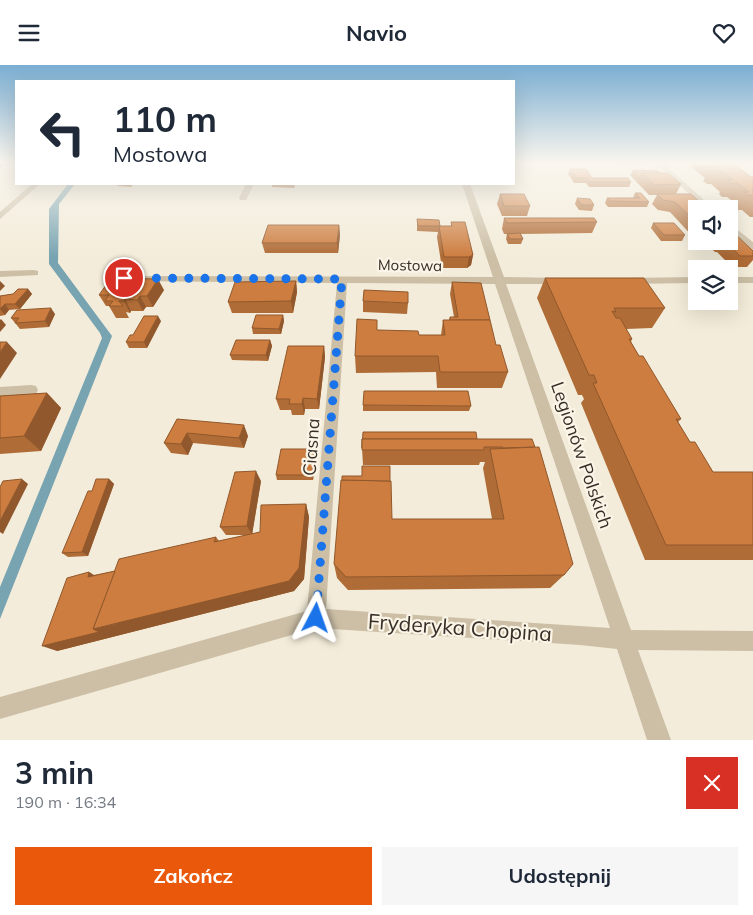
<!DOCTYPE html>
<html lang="pl">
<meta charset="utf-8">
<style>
body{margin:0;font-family:Mulish,sans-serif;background:#f6f6f7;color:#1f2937;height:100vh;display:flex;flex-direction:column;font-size:19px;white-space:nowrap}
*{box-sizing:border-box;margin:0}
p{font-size:16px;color:#747a83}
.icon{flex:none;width:28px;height:28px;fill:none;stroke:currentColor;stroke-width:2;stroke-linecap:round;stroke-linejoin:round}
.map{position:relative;height:675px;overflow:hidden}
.drawer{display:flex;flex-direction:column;background:#fff;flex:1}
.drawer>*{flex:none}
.hud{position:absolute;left:15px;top:15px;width:500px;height:105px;border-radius:0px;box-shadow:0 5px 20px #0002;background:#fff;color:#1f2937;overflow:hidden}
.buttons{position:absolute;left:688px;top:135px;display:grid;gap:10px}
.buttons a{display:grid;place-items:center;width:50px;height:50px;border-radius:0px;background:#fff;box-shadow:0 5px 20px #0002;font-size:25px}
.pin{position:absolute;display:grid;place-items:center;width:42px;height:42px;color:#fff;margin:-21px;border:2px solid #fff;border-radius:50%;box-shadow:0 1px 5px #0007}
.me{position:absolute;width:55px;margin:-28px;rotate:4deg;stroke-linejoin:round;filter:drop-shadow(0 0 4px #0008)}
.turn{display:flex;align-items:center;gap:18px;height:105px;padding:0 15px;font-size:22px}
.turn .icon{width:65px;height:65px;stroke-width:2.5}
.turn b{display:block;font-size:35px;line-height:42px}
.round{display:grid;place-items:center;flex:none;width:52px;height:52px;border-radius:0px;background:#f6f6f7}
.headline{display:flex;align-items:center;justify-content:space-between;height:85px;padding:0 15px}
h1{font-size:30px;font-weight:700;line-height:38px}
.action{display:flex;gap:10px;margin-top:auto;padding:10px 15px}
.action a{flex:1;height:58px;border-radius:0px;background:#ea580c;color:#fff;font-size:20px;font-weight:700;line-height:58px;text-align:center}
.action a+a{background:#f6f6f7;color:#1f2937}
header{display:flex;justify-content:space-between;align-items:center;height:65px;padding:0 15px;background:#fff;font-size:22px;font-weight:700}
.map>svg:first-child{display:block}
</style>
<header><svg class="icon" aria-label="menu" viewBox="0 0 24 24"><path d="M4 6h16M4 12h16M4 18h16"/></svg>Navio<svg class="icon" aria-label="heart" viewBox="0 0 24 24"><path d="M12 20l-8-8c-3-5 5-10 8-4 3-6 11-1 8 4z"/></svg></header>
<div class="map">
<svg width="753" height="675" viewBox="0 0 753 675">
<rect width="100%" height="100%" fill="#f3ecda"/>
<path fill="#78a4b2" d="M68,119H75L59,139L58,198L112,271L0,554V522L102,273L100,268L49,199V144Z"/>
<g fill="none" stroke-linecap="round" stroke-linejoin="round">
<g fill="#ccbfa6" fill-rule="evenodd">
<path d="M656,98H663L714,144H705Z"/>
<path d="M32,119H40L0,154V147Z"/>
<path d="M246,119H254L246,135H240L239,133Z"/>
<path d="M462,119H470L504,212L561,213L566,216L561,219H506L631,565L753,566V586L638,585L671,675H647L617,584L580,580L316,563L0,654V632L307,546L337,218L124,216L119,213L120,211L493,212ZM347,218L495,219L610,563L326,544Z"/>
<path d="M729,158L753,177V185L729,165Z"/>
<path d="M34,205L38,206V210L0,212V206Z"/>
<path d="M696,212V218L627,219L622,216L627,213Z"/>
<rect x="729" y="212" width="24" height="6"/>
<path d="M31,320L36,321L38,325L36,329L0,332V322Z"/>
</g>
</g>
<g fill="#b06c36">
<path d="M618,98H645L644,100H619Z"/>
<path d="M692,98H733L751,112H753V152H750L742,145H738L734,142L736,139L727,132H722L719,129L720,127L711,119H707L703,116L705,113L690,101Z"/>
<path d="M570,104L592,113L631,117L629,122H589L586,118H574L568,109Z"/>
<path d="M633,105L660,108L681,119L676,129L696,144V175L670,147L658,145L652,139L657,130H649L630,110Z"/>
<path d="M117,119H134L131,122L118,121Z"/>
<path d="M272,119H298V120H295L294,123L272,122Z"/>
<path d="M635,128L649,137L647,142H608L605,138L607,133H633Z"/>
<path d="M500,129L530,141L527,151H502L497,139Z"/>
<path d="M577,133L594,140L592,146L579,145L575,139Z"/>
<path d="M504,153L597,157L592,168L520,169L523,174L521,179H508L506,174L507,169H504L502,164Z"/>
<path d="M417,154L440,161H451V157L473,190L471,200L467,203H442L437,172L438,167L417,166Z"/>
<path d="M653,158L685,170L682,176H661L651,163Z"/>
<path d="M339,160L340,170L338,188H265L262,178Z"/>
<path d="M698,176H729L753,186V195L747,202H732L717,187H715L710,182H703Z"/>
<path d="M545,213L665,243L652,263L626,264L632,274L631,277L639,291L681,354L678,357L690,377L713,407H753V495H645L581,338L584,334L582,330H578L537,233Z"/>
<path d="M296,216L297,227L293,248H232L228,237Z"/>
<path d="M452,217L496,280L508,307L502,323H437L436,307L356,308L355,291L377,265L419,270H441L443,255H449L450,252H454L450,229Z"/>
<path d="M28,224L32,229L20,244L9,245L5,250L0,251V231L13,229Z"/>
<path d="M164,225L153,242H146L143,246H131L130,248L126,247L129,253H116L109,241H106L99,230Z"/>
<path d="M363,236L408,238L407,249L363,247Z"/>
<path d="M55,249L49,262L20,264L11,253Z"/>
<path d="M283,250L284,256L281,269H253L252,263Z"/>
<path d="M161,256L147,283H129L126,277L133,270Z"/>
<path d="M270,275L272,281L268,296L232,295L230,290Z"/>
<path d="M324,281L325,292L319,344H305L304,350H292L291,345H280L276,334Z"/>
<path d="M47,328L61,343L41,386L0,389V331Z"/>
<path d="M363,340L471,341L469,346H363Z"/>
<path d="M177,354L248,371L244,383L193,378L188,390L171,388L164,378Z"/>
<path d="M477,374H532L564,510L550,523L348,525L337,513L334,499L392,454H492L483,403L485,397H480L479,400H363L362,383Z"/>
<path d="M316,390L313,415H277L276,410Z"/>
<path d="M109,414L114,419L88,491L68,492L62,488L92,426Z"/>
<path d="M261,416L252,469L260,467L306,439L309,452L304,514L294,526L57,586L89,507L94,510L115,506L216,472L219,476L249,470H226L220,462Z"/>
</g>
<g fill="#90582c">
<path d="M0,98H6L0,103Z"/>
<path d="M339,160L340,170L338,188L337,178Z"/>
<path d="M473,190L471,200L467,203L469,192Z"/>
<path d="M158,214L164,225L153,242L147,231Z"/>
<path d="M0,216L5,221L0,226Z"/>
<path d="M296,216L297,227L293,248L291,236Z"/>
<path d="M28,224L32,229L20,244L15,239Z"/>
<path d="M140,231L146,242L143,246L137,235Z"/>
<path d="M125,234L131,246L130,248L124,236Z"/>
<path d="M5,239L9,245L5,250L0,244Z"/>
<path d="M51,243L55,249L49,262L45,256Z"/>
<path d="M283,250L284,256L281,269L279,264Z"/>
<path d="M158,251L161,256L147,283L144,277Z"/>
<path d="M1,254L6,260L0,267V255Z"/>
<path d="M270,275L272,281L268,296L266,290Z"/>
<path d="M7,277L17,288L0,314V287Z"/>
<path d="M324,281L325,292L319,344L317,334Z"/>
<path d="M47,328L61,343L41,386L24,371Z"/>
<path d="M303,333L305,344L304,350L302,339Z"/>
<path d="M244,360L248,371L244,383L239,373Z"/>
<path d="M187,368L193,378L188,390L181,379Z"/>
<path d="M315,384L316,390L313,415L312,410Z"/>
<path d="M256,406L261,416L252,470L247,461Z"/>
<path d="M22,414L28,419L3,469L0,467V456Z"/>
<path d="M109,414L114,419L88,491L82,487Z"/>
<path d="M306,439L309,452L304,514L294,526L57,586L42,581L93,564L116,559Z"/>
<path d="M89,507L101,515L88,512Z"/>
</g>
<g fill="#cd7d3f" stroke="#90582c">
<path d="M711,98H733L751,112H753V130H747L744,127H749L737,118H731L728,115H733L720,105L715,104L711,102H716Z"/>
<path d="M570,104H586L592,113H628L631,117H590L588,113H576Z"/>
<path d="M633,105L659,106L660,108H642L640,113Z"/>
<path d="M642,108H668L681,119L654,120Z"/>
<path d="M635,128H641L649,137L610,136L607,133H640Z"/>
<path d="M500,129H524L530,141H504Z"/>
<path d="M657,129H691L707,144H696V157L675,137L663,135Z"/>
<path d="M577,133L590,134L594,140H581Z"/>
<path d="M504,153H594L597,157L507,158Z"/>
<path d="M417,154L439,155L440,161H418Z"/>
<path d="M451,157H465L473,190L469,192H444L439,161H452Z"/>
<path d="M653,158H674L685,170H664Z"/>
<path d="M268,160H339L337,178H262Z"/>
<path d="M729,163L753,186V191H740L725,176H722H729Z"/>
<path d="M520,168L523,174H510L507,169Z"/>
<path d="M111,213L158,214L147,231H140L137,235L125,234L124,236H119L123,241H109L113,236H105L109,230H99Z"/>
<path d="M545,213H644L665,243H614L616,247L612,246L616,253H620L632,274H629L639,291H643L681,354H676L690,377H695L713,407H753V480H666L593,318H597L594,310H589Z"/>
<path d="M296,216L291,236L228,237L235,217Z"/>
<path d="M452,217L481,218L490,255H450V252H458Z"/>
<path d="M18,224H28L15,239H5L0,244V231L13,229Z"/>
<path d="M364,225L408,227V238L363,236Z"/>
<path d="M51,243L45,256L15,258L19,253H11L17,245Z"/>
<path d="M256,250H283L279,264L252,263Z"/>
<path d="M144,251H158L144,277H126L130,270H133Z"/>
<path d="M357,254L377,255V265L418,266L419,270H445L443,255H490L496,280H500L508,307H440L438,291H355Z"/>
<path d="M236,275H270L266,290H230Z"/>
<path d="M0,277H7L0,287Z"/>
<path d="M288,281H324L317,334L303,333L302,339H289L290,334H276Z"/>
<path d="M364,326H468L471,341L363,340Z"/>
<path d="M47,328L24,371L0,373V331Z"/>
<path d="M177,354L244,360L239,373L187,368L181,379L164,378Z"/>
<path d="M363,367H476L477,374H362V383Z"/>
<path d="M362,374H532L535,382L503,383V382H484V385H362Z"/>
<path d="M539,382L573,499L564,510L346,512L334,499L341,415L391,416L392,454H504L490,384Z"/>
<path d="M281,384H315L312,410H276Z"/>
<path d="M362,401H390V416L342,415V411H362Z"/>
<path d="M256,406L247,461L220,462L235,407Z"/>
<path d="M22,414L0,456V422L3,416Z"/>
<path d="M96,414H109L82,487L62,488L88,426H92Z"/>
<path d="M306,439L299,503L289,516L93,564L119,494L216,472L214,477L260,467L261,440Z"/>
<path d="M115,506L93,564L99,567L42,581L67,513L89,507L88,512Z"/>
</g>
<linearGradient id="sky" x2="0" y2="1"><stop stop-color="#7baed2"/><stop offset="0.51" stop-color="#faf6ee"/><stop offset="1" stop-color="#faf6ee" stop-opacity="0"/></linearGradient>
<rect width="753" height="192" fill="url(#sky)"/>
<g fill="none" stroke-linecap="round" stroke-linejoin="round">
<path stroke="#1a73e8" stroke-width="9" stroke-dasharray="0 16.2" d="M124,213L342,214L316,553"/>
</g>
<g text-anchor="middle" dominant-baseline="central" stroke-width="4.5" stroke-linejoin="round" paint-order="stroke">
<g font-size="15" fill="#372f27" stroke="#faf5e7">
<text transform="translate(410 200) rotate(1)">Mostowa</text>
</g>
<g font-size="18" fill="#372f27" stroke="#faf5e7">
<text transform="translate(311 382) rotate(-86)">Ciasna</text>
<text transform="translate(582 390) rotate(71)">Legionów Polskich</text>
</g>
<g font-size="21" fill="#372f27" stroke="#faf5e7">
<text transform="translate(460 562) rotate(4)">Fryderyka Chopina</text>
</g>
</g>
</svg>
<div class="buttons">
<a><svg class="icon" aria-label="sound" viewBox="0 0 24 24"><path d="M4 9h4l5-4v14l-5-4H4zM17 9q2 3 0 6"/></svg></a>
<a><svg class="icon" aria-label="layers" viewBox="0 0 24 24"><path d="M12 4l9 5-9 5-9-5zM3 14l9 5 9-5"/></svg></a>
</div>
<div class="pin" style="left:124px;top:213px;background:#d93025"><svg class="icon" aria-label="arrive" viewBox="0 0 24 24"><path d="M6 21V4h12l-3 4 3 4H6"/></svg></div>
<svg class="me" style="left:316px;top:553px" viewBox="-20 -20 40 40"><path d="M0-17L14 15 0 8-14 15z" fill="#1a73e8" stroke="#fff" stroke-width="4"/></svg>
<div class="hud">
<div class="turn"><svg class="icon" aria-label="left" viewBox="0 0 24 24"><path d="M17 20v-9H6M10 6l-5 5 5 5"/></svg><div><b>110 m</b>Mostowa</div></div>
</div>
</div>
<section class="drawer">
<div class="headline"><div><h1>3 min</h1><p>190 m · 16:34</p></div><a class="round" style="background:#d93025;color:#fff"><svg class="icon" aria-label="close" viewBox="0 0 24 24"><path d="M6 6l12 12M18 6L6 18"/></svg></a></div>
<div class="action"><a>Zakończ</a><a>Udostępnij</a></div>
</section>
